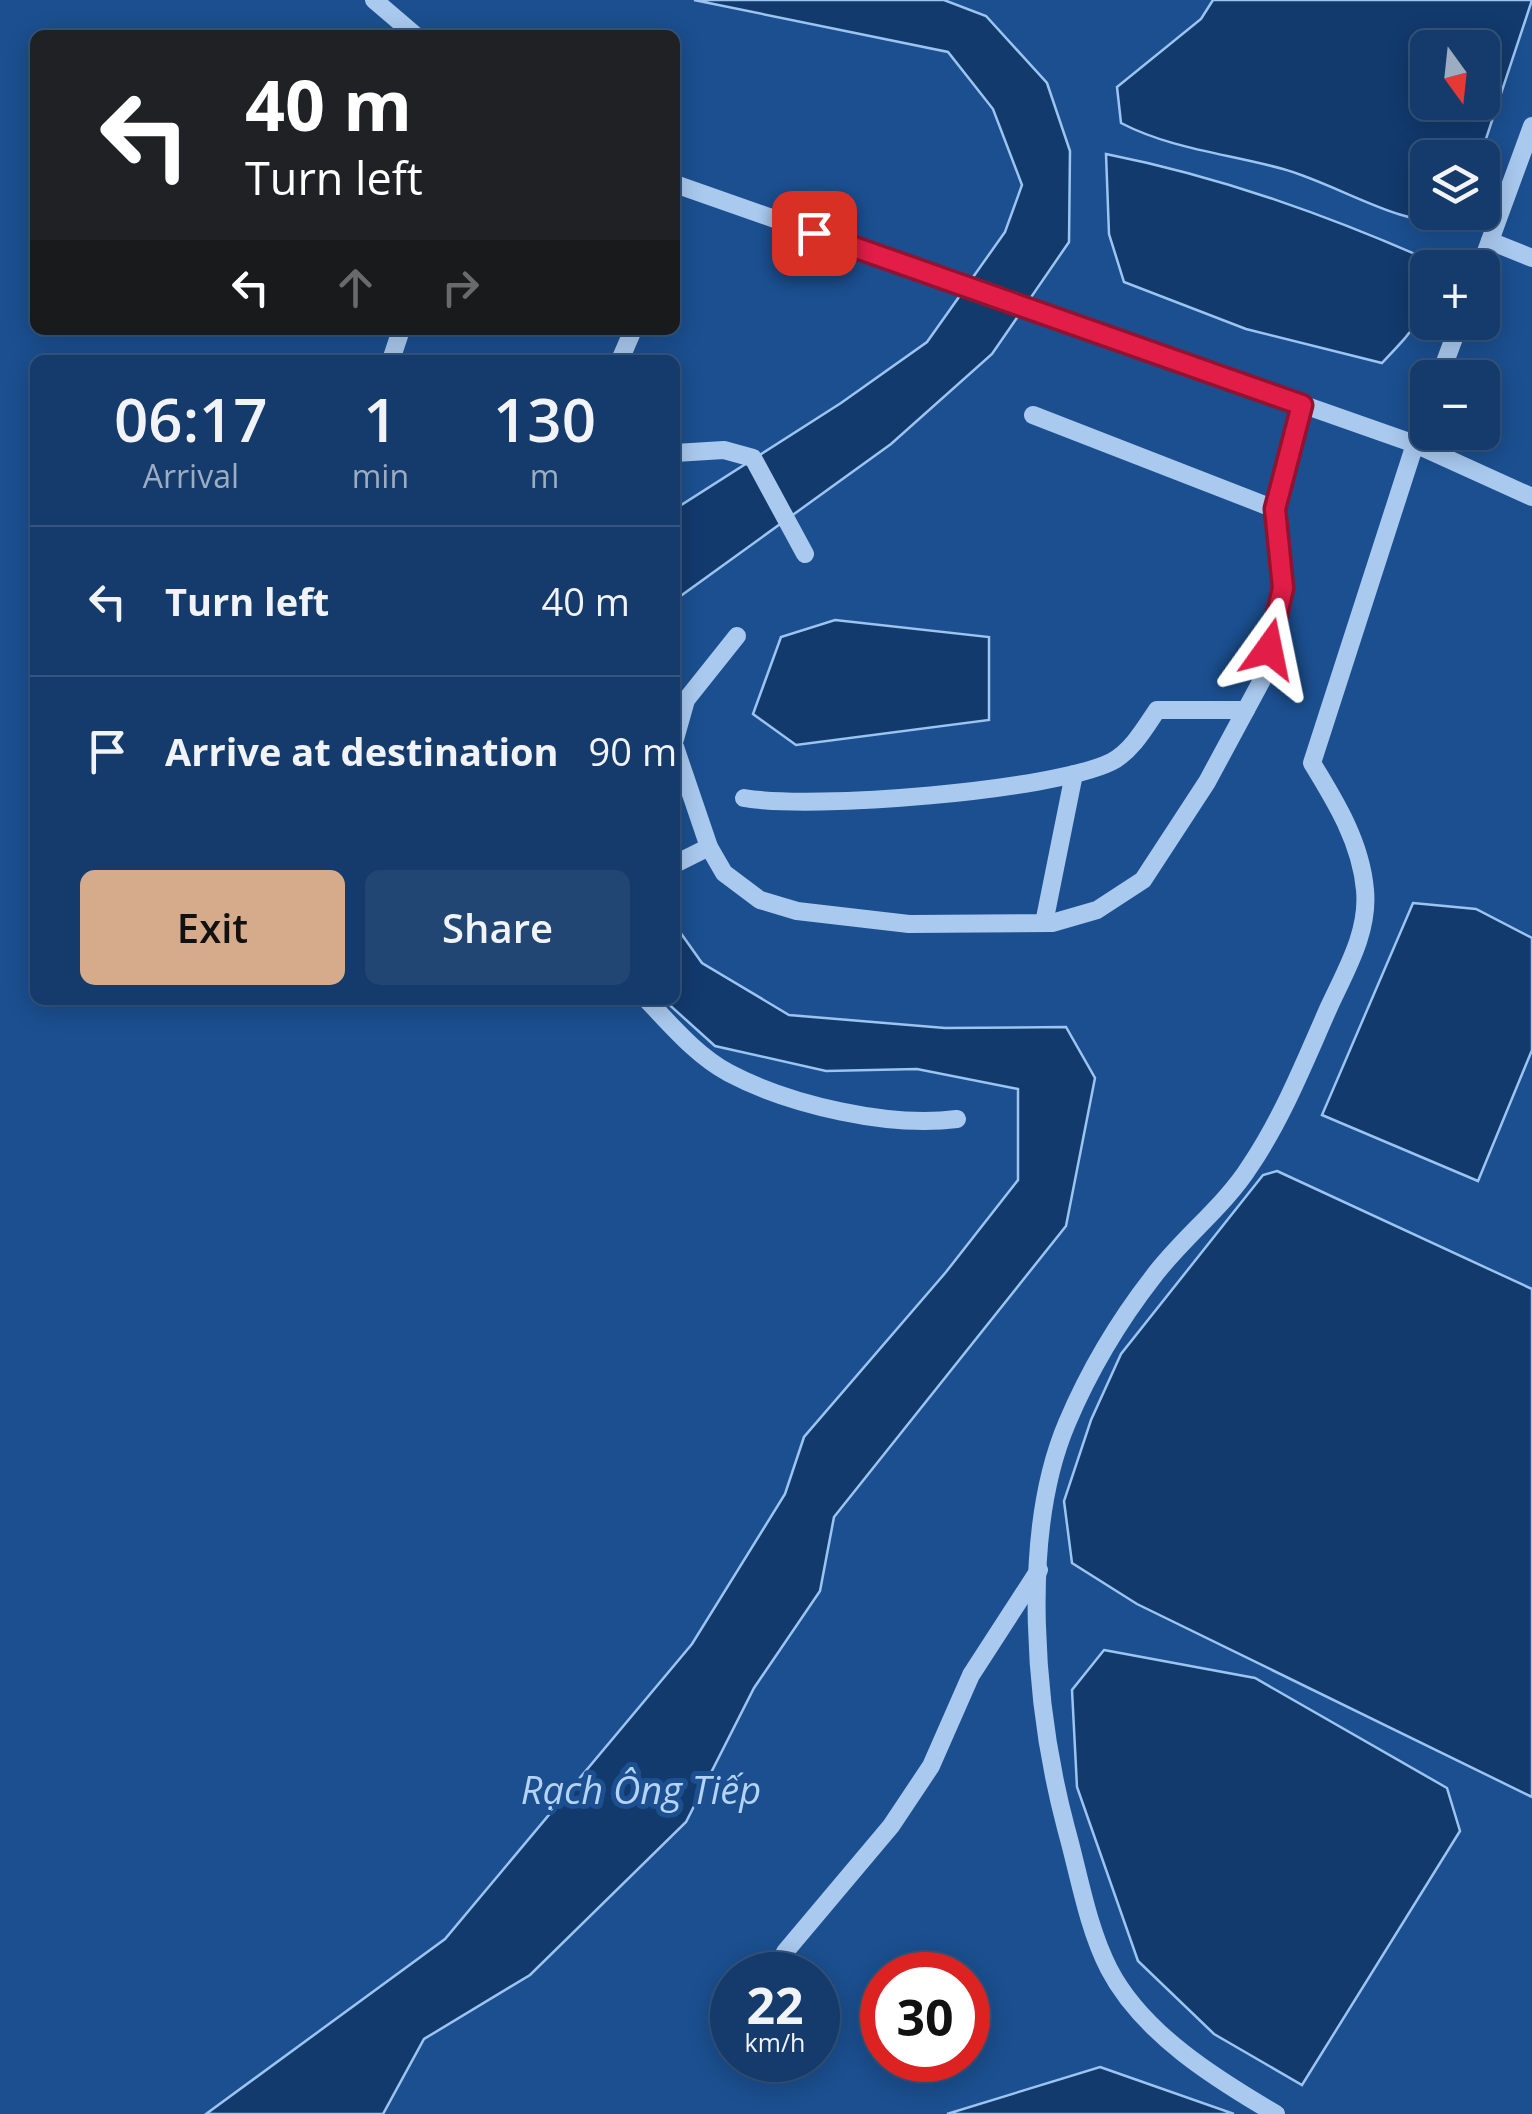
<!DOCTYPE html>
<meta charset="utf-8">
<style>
body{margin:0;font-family:"Open Sans",sans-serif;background:#214673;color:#f1f3f6;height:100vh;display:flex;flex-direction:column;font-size:38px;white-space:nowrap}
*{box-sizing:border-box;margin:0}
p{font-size:32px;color:#9dadc1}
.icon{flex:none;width:55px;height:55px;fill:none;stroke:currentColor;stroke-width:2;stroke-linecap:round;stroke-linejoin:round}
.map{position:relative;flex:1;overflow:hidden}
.sheet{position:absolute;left:30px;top:355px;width:650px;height:650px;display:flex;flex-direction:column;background:#143b6b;border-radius:15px;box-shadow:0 5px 25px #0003,0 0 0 2px #33557e}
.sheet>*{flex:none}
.banner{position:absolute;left:30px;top:30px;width:650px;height:305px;border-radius:15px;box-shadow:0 5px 25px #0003,0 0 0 2px #33557e;background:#202124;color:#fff;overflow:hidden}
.needle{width:65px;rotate:165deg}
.buttons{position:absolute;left:1410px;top:30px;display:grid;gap:20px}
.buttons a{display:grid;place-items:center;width:90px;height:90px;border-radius:15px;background:#143b6b;box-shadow:0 5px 25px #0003,0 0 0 2px #33557e;font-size:50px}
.speed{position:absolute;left:710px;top:1952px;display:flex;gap:20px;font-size:50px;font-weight:700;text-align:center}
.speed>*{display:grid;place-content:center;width:130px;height:130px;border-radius:50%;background:#143b6b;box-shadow:0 5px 25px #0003,0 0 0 2px #33557e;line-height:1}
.speed small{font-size:25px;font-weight:400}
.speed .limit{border:15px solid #d22;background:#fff;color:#111}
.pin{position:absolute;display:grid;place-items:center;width:85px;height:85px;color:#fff;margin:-42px;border-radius:20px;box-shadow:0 5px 15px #0006}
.me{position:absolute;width:110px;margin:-55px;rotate:12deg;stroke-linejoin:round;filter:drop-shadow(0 0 8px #0008)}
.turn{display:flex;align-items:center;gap:35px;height:210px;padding:0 50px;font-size:45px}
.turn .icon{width:130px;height:130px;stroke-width:2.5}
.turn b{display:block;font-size:70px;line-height:85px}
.lanes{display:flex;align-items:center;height:95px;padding:0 50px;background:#0003;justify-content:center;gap:50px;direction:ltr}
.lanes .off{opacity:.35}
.eta{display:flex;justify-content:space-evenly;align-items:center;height:170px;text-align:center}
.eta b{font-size:60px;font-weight:600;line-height:70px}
.action{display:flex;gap:20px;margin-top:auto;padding:20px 50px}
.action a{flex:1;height:115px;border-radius:15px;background:#d6ab8b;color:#111;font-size:40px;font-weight:600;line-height:115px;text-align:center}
.action a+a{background:#214673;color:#f1f3f6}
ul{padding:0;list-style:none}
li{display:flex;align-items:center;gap:30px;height:150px;padding:0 50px;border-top:2px solid #33557e}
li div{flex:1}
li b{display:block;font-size:38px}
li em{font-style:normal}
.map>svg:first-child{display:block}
</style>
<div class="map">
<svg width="1532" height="2114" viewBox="0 0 1532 2114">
<rect width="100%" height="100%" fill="#1b4f8f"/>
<g fill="#123a6d" stroke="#9cc4f0" stroke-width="2.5" fill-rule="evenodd">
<path d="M694,0H944L986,16L1047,83L1070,151L1069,242L992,354L891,444L675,600V509L841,403L927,342L1005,232L1022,185L993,109L948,52Z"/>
<path d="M1213,0H1532L1480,157L1428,158V212L1460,213L1456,223C1397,226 1340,185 1283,169C1229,154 1171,149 1121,123L1117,87L1201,19ZM1428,48H1482V102H1428Z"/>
<path d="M1106,154C1222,177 1330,216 1438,264L1428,268C1428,317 1415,328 1382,363L1246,329L1124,282L1109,234Z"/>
<path d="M835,620L989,637V720L796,745L753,714L781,637Z"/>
<path d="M1413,903L1476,909L1532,938V1050L1478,1181L1322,1115Z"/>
<path d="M675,925L702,963L789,1015L945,1028L1066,1027L1095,1078L1066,1226L834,1517L820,1591L754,1688L686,1822L530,1975L424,2039L383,2114H206L445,1939L692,1644L785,1494L804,1437L946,1272L1018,1180V1089L917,1069L826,1071L715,1046L664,1000H675Z"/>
<path d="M1277,1171L1532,1289V1797L1137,1604L1072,1563L1064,1501L1091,1420L1121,1354L1263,1175Z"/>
<path d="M1104,1650L1255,1678L1447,1788L1460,1831L1302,2085L1214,2034L1138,1961L1077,1787L1072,1690Z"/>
<path d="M1100,2067L1234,2114H947Z"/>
</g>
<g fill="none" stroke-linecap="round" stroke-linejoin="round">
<g stroke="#a9c9ee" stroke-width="18">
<path d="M374,0L415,35"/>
<path d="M675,184L1415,444L1428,409"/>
<path d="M1490,241L1532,258"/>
<path d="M1480,268L1532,126"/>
<path d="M391,360L401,330"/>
<path d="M620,360L633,330"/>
<path d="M1439,378L1460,322"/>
<path d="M1033,415L1275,509"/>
<path d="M675,453L724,450L753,458L805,554"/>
<path d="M675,739L686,700L737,636"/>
<path d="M675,747L709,847L724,873L760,900L797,911L909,924L1052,923L1097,910L1143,880L1207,782L1262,680L1283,587L1275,509L1302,405"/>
<path d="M744,798C812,810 1051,791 1111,762C1131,752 1145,728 1157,710H1246"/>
<path d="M675,864L709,847"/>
<path d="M1044,923L1074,774"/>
<path d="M647,1000C672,1026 697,1056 729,1073C789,1105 890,1128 957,1119"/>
<path d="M785,1952L891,1826L931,1766L971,1675L1039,1570"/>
<path d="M1276,2114C1216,2079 1142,2033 1109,1969C1087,1926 1079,1874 1066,1828C1035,1711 1019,1536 1067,1423C1089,1371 1118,1322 1153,1277C1182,1238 1224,1207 1250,1166C1283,1117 1305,1061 1329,1007C1346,970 1369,932 1365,890C1361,843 1336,802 1312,763L1415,444L1532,497"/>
</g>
</g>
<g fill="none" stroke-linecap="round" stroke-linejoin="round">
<g stroke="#92132f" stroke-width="25">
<path id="route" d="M814,233L1302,405L1275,509L1283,588L1269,649"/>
</g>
<use href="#route" stroke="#e11d48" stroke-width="18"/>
</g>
<g text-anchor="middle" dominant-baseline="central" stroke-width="10" stroke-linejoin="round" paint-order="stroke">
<g font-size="38" font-style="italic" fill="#b5d3f5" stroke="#1b4f8f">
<text x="641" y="1789">Rạch Ông Tiếp</text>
</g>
</g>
</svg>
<div class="buttons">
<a><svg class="needle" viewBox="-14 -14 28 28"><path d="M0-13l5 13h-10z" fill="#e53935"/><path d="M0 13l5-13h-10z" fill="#9dadc1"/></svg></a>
<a><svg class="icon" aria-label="layers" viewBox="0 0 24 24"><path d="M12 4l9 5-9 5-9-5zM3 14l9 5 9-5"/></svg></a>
<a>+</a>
<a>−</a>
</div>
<div class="speed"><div>22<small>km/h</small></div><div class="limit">30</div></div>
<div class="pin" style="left:814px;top:233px;background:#d93025"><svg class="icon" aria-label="arrive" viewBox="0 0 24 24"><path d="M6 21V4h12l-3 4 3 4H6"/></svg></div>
<svg class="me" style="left:1269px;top:649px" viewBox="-20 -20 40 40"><path d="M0-17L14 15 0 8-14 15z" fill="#e11d48" stroke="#fff" stroke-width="4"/></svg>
<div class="banner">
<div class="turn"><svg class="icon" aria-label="left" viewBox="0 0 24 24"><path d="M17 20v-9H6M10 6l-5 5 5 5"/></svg><div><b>40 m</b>Turn left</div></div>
<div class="lanes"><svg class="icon" aria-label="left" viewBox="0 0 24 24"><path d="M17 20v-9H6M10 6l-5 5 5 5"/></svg><svg class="icon off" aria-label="ahead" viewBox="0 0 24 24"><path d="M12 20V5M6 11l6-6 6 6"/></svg><svg class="icon off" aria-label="right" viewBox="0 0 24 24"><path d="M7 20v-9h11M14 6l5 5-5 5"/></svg></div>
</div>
<section class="sheet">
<div class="eta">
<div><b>06:17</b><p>Arrival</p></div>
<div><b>1</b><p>min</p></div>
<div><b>130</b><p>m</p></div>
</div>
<ul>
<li><svg class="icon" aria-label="left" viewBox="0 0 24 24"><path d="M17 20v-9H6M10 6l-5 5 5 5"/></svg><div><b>Turn left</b></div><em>40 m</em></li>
<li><svg class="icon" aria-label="arrive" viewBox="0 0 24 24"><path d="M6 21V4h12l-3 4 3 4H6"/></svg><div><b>Arrive at destination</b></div><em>90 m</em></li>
</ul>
<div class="action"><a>Exit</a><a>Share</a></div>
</section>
</div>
